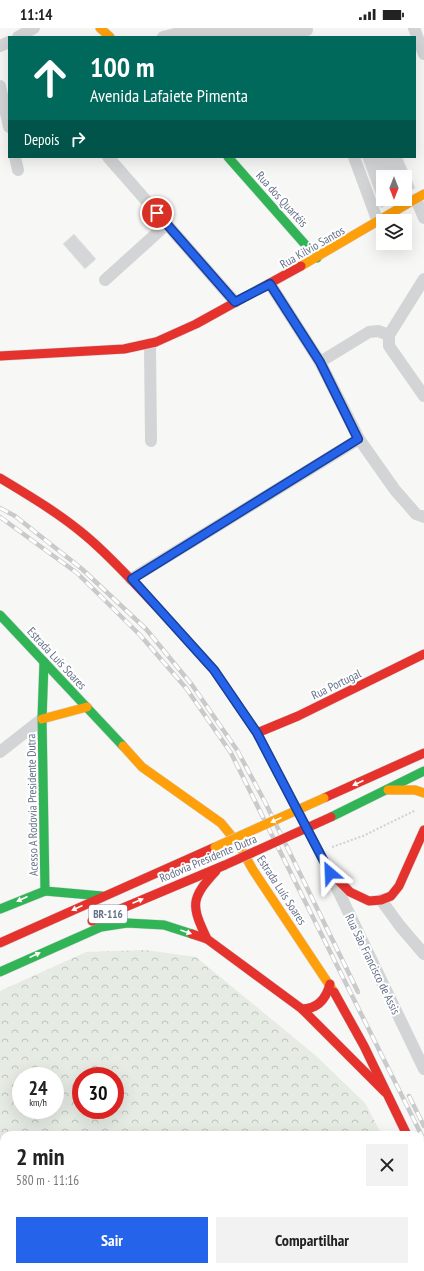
<!DOCTYPE html>
<html lang="pt">
<meta charset="utf-8">
<style>
body{margin:0;font-family:"PT Sans Narrow",sans-serif;background:#f2f2f2;color:#222;height:100vh;display:flex;flex-direction:column;font-size:15px;white-space:nowrap}
*{box-sizing:border-box;margin:0}
p{font-size:13px;color:#767676}
.icon{flex:none;width:22px;height:22px;fill:none;stroke:currentColor;stroke-width:2;stroke-linecap:round;stroke-linejoin:round}
.map{position:relative;flex:1;overflow:hidden}
.drawer{position:absolute;left:0px;top:1103px;width:424px;height:140px;display:flex;flex-direction:column;background:#fff;border-radius:12px 12px 0 0;box-shadow:0 4px 16px #0002}
.drawer>*{flex:none}
.guide{position:absolute;left:8px;top:8px;width:408px;height:122px;border-radius:0px;box-shadow:0 4px 16px #0002;background:#00695c;color:#fff;overflow:hidden}
.needle{width:26px;rotate:180deg}
.fabs{position:absolute;left:376px;top:142px;display:grid;gap:8px}
.fabs a{display:grid;place-items:center;width:36px;height:36px;border-radius:0px;background:#fff;box-shadow:0 4px 16px #0002;font-size:20px}
.speed{position:absolute;left:12px;top:1039px;display:flex;gap:8px;font-size:20px;font-weight:700;text-align:center}
.speed>*{display:grid;place-content:center;width:52px;height:52px;border-radius:50%;background:#fff;box-shadow:0 4px 16px #0002;line-height:1}
.speed small{font-size:10px;font-weight:400}
.speed .limit{border:6px solid #d22;background:#fff;color:#111}
.pin{position:absolute;display:grid;place-items:center;width:34px;height:34px;color:#fff;margin:-17px;border:2px solid #fff;border-radius:50%;box-shadow:0 1px 4px #0007}
.me{position:absolute;width:44px;margin:-22px;rotate:334deg;stroke-linejoin:round;filter:drop-shadow(0 0 3px #0008)}
.turn{display:flex;align-items:center;gap:14px;height:84px;padding:0 16px;font-size:18px}
.turn .icon{width:52px;height:52px;stroke-width:2.5}
.turn b{display:block;font-size:28px;line-height:34px}
.then{display:flex;align-items:center;height:38px;padding:0 16px;background:#0003;gap:8px;font-size:15px}
.round{display:grid;place-items:center;flex:none;width:42px;height:42px;border-radius:0px;background:#f2f2f2}
.overview{display:flex;align-items:center;justify-content:space-between;height:68px;padding:0 16px}
h1{font-size:24px;font-weight:800;line-height:30px}
.button{display:flex;gap:8px;margin-top:auto;padding:8px 16px}
.button a{flex:1;height:46px;border-radius:0px;background:#2563eb;color:#fff;font-size:16px;font-weight:800;line-height:46px;text-align:center}
.button a+a{background:#f2f2f2;color:#222}
.status{display:flex;justify-content:space-between;align-items:center;height:28px;padding:0 20px;background:#fff;direction:ltr}
.status svg{height:11px;fill:currentColor}
.map>svg:first-child{display:block}
</style>
<div class="status"><b>11:14</b><svg viewBox="0 0 49 12"><path d="M0 12V9h3v3zM5 12V6h3v6zM10 12V3h3v9zM15 12V0h3v12zM26 1h20v11H26zM47 4h2v5h-2z"/></svg></div>
<div class="map">
<svg width="424" height="1243" viewBox="0 0 424 1243">
<defs>
<pattern id="forest-crowns" width="20" height="18" patternUnits="userSpaceOnUse"><rect width="20" height="18" fill="#e6ebe4"/><path d="M2 6a3 3 0 1 1 6 0M12 15a3 3 0 1 1 6 0" fill="none" stroke="#bec3bf"/></pattern>
</defs>
<rect width="100%" height="100%" fill="#f7f7f6"/>
<path fill="url(#forest-crowns)" fill-rule="evenodd" d="M146,922L196,929L315,1027L365,1075L382,1107H4V1239H420V1179L424,1187V1243H0V963L86,924ZM21,1048H55V1082H21ZM81,1048H115V1082H81Z"/>
<g fill="#d5d6d7" stroke="#e6e6e6">
<path d="M362,129H402L415,160L405,166V149H383V171H396L381,180Z"/>
<path d="M74,206L96,231L85,241L63,216Z"/>
</g>
<g fill="none" stroke-linecap="round" stroke-linejoin="round">
<g stroke="#d3d5d7" stroke-width="10">
<g id="fast">
<path d="M228,129L317,230"/>
<path d="M0,587L123,718"/>
<path d="M44,634L42,691L45,863"/>
<path d="M331,789L424,743"/>
<path d="M0,881L45,863L102,868"/>
<path d="M0,944L101,899L127,895L164,897L192,906"/>
</g>
</g>
<g stroke="#d3d5d7" stroke-width="10">
<g id="slow">
<path d="M100,0L110,9"/>
<path d="M301,238L424,166"/>
<path d="M155,577L214,642L257,705L273,736"/>
<path d="M42,691L87,679"/>
<path d="M123,718L142,739L221,795L239,817L253,842L334,964"/>
<path d="M388,762H415L424,765"/>
<path d="M420,1132L424,1140"/>
</g>
</g>
<g stroke="#d3d5d7" stroke-width="10">
<g id="jam">
<path d="M0,328L124,321L156,314L196,296L301,238"/>
<path d="M0,450C30,468 60,486 86,508C111,529 133,554 155,577"/>
<path d="M257,705L298,688L424,626"/>
<path d="M273,736L323,831L338,852L350,864L369,873L381,872L391,868L399,858L424,802"/>
<path d="M324,770L424,725"/>
<path d="M92,893L225,837"/>
<path d="M192,906L207,911L302,981L385,1064"/>
<path d="M207,911C191,877 190,871 216,843"/>
<path d="M0,915L215,819"/>
<path d="M334,964L364,1018L407,1107"/>
<path d="M302,981C318,981 326,971 330,956"/>
</g>
</g>
<path stroke="#d0d1d1" stroke-width="2" stroke-dasharray="2 2" stroke-linecap="butt" d="M332,819L363,808L416,782"/>
<g stroke="#d3d4d5" stroke-width="12">
<path d="M414,0L424,26"/>
<path d="M18,9L34,0"/>
<path d="M163,9L179,5L307,2"/>
<path d="M0,18L9,14"/>
<path d="M0,58L9,99"/>
<path d="M15,129L18,142"/>
<path d="M108,129L235,274"/>
<path d="M354,129L378,194"/>
<path d="M416,171L424,190"/>
<path d="M424,251L389,307V318L424,368"/>
<path d="M105,252L167,196"/>
<path d="M270,256L320,334L359,411L395,462L416,486L424,489"/>
<path d="M150,316L151,413"/>
<path d="M320,334L369,304L378,303L389,307"/>
<path d="M131,551L359,411"/>
<path d="M0,724L42,691"/>
<path d="M332,850L424,1041"/>
<path d="M381,872L400,898L424,926"/>
</g>
<use href="#fast" stroke="#30b455" stroke-width="9"/>
<use href="#slow" stroke="#ff9f0a" stroke-width="9"/>
<use href="#jam" stroke="#e5322d" stroke-width="9"/>
<g stroke="#c9cacb" stroke-width="4.5">
<g id="rail">
<path d="M0,480L15,488L82,541L146,601L192,657L237,722L265,774L358,964"/>
<path d="M0,489L77,545L140,607L186,660L231,725L424,1112"/>
<path d="M409,1068L424,1098"/>
</g>
</g>
<use href="#rail" stroke="#fff" stroke-width="3" stroke-dasharray="9" stroke-linecap="butt"/>
<g stroke="#d3d4d5" stroke-width="10" stroke-linecap="butt">
<path id="slow-bridge" d="M215,819L324,770"/>
</g>
<g stroke="#d3d4d5" stroke-width="10" stroke-linecap="butt">
<path id="jam-bridge" d="M225,837L331,789"/>
</g>
<use href="#slow-bridge" stroke="#ff9f0a" stroke-width="9"/>
<use href="#jam-bridge" stroke="#e5322d" stroke-width="9"/>
</g>
<defs><path id="oneway-solid" d="M-6-.8H1V-3.2L6.5 0L1 3.2V.8H-6Z"/></defs>
<g fill="#fff">
<use href="#oneway-solid" transform="translate(358 755) rotate(156)"/>
<use href="#oneway-solid" transform="translate(276 792) rotate(156)"/>
<use href="#oneway-solid" transform="translate(22 871) rotate(156)"/>
<use href="#oneway-solid" transform="translate(138 873) rotate(-23)"/>
<use href="#oneway-solid" transform="translate(77 880) rotate(156)"/>
<use href="#oneway-solid" transform="translate(186 904) rotate(19)"/>
<use href="#oneway-solid" transform="translate(35 927) rotate(-25)"/>
</g>
<g fill="none" stroke-linecap="round" stroke-linejoin="round">
<g stroke="#184099" stroke-width="10">
<path id="route" d="M157,185L235,274L270,256L320,334L358,411L132,551L214,642L257,705L330,845"/>
</g>
<use href="#route" stroke="#2563eb" stroke-width="7"/>
</g>
<g text-anchor="middle" dominant-baseline="central" stroke-width="4" stroke-linejoin="round" paint-order="stroke">
<rect fill="#fff" stroke="#939cac" stroke-width="1" x="89" y="877" width="38" height="18" rx="3"/>
<g font-size="11" font-weight="bold" fill="#657189">
<text x="108" y="886">BR-116</text>
</g>
<g font-size="12" fill="#657189" stroke="#fff">
<text transform="translate(282 171) rotate(48)">Rua dos Quartéis</text>
<text transform="translate(312 219) rotate(-30)">Rua Kilvio Santos</text>
<text transform="translate(57 630) rotate(47)">Estrada Luís Soares</text>
<text transform="translate(336 656) rotate(-26)">Rua Portugal</text>
<text transform="translate(32 777) rotate(-91)">Acesso A Rodovia Presidente Dutra</text>
<text transform="translate(208 830) rotate(-23)">Rodovia Presidente Dutra</text>
<text transform="translate(282 862) rotate(57)">Estrada Luís Soares</text>
<text transform="translate(373 936) rotate(64)">Rua São Francisco de Assis</text>
</g>
</g>
</svg>
<div class="fabs">
<a><svg class="needle" viewBox="-14 -14 28 28"><path d="M0-13l5 13h-10z" fill="#e53935"/><path d="M0 13l5-13h-10z" fill="#767676"/></svg></a>
<a><svg class="icon" aria-label="layers" viewBox="0 0 24 24"><path d="M12 4l9 5-9 5-9-5zM3 14l9 5 9-5"/></svg></a>
</div>
<div class="speed"><div>24<small>km/h</small></div><div class="limit">30</div></div>
<div class="pin" style="left:157px;top:185px;background:#d93025"><svg class="icon" aria-label="arrive" viewBox="0 0 24 24"><path d="M6 21V4h12l-3 4 3 4H6"/></svg></div>
<svg class="me" style="left:330px;top:845px" viewBox="-20 -20 40 40"><path d="M0-17L14 15 0 8-14 15z" fill="#2563eb" stroke="#fff" stroke-width="4"/></svg>
<div class="guide">
<div class="turn"><svg class="icon" aria-label="ahead" viewBox="0 0 24 24"><path d="M12 20V5M6 11l6-6 6 6"/></svg><div><b>100 m</b>Avenida Lafaiete Pimenta</div></div>
<div class="then">Depois<svg class="icon" aria-label="right" viewBox="0 0 24 24"><path d="M7 20v-9h11M14 6l5 5-5 5"/></svg></div>
</div>
<section class="drawer">
<div class="overview"><div><h1>2 min</h1><p>580 m · 11:16</p></div><a class="round"><svg class="icon" aria-label="close" viewBox="0 0 24 24"><path d="M6 6l12 12M18 6L6 18"/></svg></a></div>
<div class="button"><a>Sair</a><a>Compartilhar</a></div>
</section>
</div>
